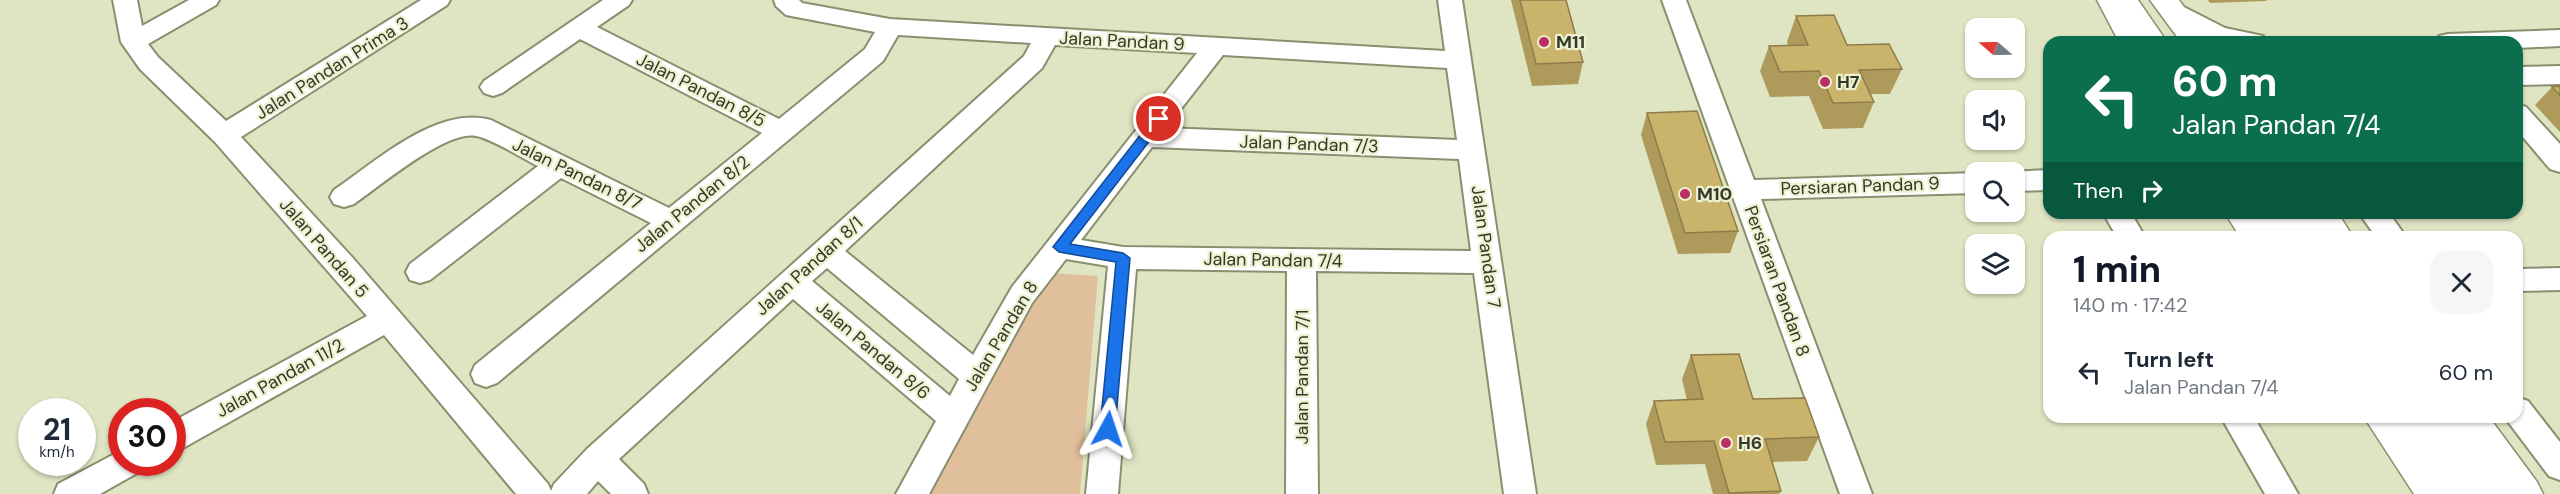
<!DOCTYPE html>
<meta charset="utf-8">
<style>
body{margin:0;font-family:"DM Sans",sans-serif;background:#f6f6f7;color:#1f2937;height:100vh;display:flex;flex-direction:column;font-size:22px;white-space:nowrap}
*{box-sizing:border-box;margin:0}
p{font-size:20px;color:#747a83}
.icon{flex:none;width:33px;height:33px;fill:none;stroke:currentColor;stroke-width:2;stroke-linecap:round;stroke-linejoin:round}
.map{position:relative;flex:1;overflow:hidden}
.panel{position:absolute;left:2043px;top:231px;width:480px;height:192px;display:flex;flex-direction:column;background:#fff;border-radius:18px;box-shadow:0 2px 4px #0004}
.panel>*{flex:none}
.hud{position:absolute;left:2043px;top:36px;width:480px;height:183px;border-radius:18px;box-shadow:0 2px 4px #0004;background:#0b6e4f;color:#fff;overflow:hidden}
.needle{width:39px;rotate:290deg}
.buttons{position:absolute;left:1965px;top:18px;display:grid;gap:12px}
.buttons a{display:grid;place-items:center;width:60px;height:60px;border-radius:12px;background:#fff;box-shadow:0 2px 4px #0004;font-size:30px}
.speed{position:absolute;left:18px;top:398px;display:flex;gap:12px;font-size:30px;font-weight:700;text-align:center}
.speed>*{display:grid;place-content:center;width:78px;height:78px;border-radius:50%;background:#fff;box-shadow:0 2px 4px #0004;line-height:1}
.speed small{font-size:15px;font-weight:400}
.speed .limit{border:9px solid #d22;background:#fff;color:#111}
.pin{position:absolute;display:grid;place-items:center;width:51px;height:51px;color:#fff;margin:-26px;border:3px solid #fff;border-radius:50%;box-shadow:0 2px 6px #0007}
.me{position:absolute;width:66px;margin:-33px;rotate:5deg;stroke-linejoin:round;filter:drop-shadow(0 0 4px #0008)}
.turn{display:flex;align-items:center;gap:21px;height:126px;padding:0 30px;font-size:27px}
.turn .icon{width:78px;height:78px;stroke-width:2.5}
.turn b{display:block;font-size:42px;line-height:51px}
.then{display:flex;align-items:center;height:57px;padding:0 30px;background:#0003;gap:12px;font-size:22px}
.round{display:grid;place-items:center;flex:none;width:63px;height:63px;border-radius:18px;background:#f6f6f7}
.headline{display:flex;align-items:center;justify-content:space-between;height:102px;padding:0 30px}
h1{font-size:36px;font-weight:800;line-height:45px;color:#111827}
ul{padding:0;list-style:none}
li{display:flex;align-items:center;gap:18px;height:78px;padding:0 30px}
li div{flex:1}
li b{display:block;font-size:22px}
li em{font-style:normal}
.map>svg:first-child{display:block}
</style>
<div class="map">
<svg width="2560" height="494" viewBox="0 0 2560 494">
<rect width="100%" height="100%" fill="#dfe5c3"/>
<path fill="#e0c09c" d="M1051,273L1098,276L1080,494H921L1027,304Z"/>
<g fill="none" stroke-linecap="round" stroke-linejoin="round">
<g stroke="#898f6f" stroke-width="4">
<g id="minor">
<path d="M113,0H137L142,26L189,0H219L216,5L148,44L158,57L226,121L421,0H450L447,5L241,137L351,256L548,484L551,491L554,484L587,449L1024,56L1031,43L898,35L883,61L497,383L486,387L475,383L471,374L475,365L651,223L561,178L430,280L420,283L410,280L406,272L410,264L538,166C522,158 492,139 476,136C446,130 380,186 354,204L344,207L334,204L330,197L334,190C377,161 437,105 491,120L669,208L762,133L580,39L502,93L493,96L484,93L480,87L484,81L603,0H632L629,5L597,27L779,119L865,49L875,32L786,15L776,6L774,0H799L802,3L890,19L1445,51L1438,0H1462L1536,494H1504L1474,273L1316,271L1318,494H1286L1287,271L1136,269L1118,494H1086L1108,266L1066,259L1032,303L929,494H896L936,421L793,299L619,459L644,484L648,494H611L598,481L587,494H516L384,335L183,448L172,451V422L367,316L215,142L140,69L121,42ZM1055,45L1197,53L1012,287L973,355L845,251L1042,68ZM1223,55L1447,68L1457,140L1166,128ZM1152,147L1459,159L1471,251L1123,247L1081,240ZM827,268L959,379L950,396L812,281Z"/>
<path d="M1662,0H1686L1754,180L1976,173V193L1761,199L1872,494H1840Z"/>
<path d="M2174,2L2225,28L2263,36L2266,42H2218L2165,16L2162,10L2165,4Z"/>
<path d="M2560,30V46L2517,48V42H2436L2439,36L2448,34Z"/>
<path d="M2560,66V84L2517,85V67Z"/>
<path d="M2517,104L2526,107L2560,144V172L2550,169L2517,130Z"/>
<path d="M2049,170V190L2014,191V172H2009Z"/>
<path d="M2103,213H2131L2145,237H2117Z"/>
<path d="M2359,213H2389L2406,237H2376Z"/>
<path d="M2560,268V290L2517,291V269Z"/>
<path d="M2517,397L2528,401L2560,442V480L2549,476L2506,419L2505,417H2517Z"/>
<path d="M2221,417H2254L2298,494H2265Z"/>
<path d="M122,450V462H144L139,472L100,494H54L58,484Z"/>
</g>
</g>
<g stroke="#898f6f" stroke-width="3">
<g id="major">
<path d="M2097,0H2125L2147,42H2119Z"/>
<path d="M2150,0H2179L2210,42H2181Z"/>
<path d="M2225,213H2259L2274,237H2240Z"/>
<path d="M2304,213H2338L2353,237H2319Z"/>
<path d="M2364,417H2403L2449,482L2455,494H2414Z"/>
<path d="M2450,417H2489L2537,482L2543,494H2502Z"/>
</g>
</g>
<g stroke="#898f6f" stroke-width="3">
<g id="highway">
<path d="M2110,0H2138L2167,42H2138Z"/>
<path d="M2253,213H2312L2327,237H2268Z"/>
<path d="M2391,417H2461L2507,482L2513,494H2441Z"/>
</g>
</g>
<use href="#minor" fill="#fff" fill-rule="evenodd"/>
<use href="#major" fill="#fff" fill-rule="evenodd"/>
<use href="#highway" fill="#fff" fill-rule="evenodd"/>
</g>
<g fill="#ae9a5b">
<path d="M1511,0H1566L1583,62L1578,84L1532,86Z"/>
<path d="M2208,0H2267L2266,1L2210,3Z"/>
<path d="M1796,16L1847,45L1902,69L1890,94H1870L1874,102L1863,128L1823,129L1809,96L1770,97L1760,71L1769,46L1788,45L1787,42Z"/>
<path d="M2560,86V132L2535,105L2552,87Z"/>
<path d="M1647,113L1738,231L1730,253L1678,254L1641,135Z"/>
<path d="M1691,355L1753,399L1819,437L1807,461L1772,462L1781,491L1779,494H1713L1705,464L1656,465L1646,424L1654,401L1687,400L1682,379Z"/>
</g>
<g fill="#cab36a" stroke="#8d7d4a" stroke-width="1.5">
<path d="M1520,0H1566L1583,62L1536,64Z"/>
<path d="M1834,15L1847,45L1889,44L1902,69L1859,70L1874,102L1833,103L1819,71L1780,72L1769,46L1808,45L1796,16Z"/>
<path d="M2560,86V95L2552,87Z"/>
<path d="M1697,111L1738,231L1685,233L1647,113Z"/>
<path d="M1739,354L1753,399L1805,398L1819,437L1765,439L1781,491L1729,493L1714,441L1665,442L1654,401L1703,399L1691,355Z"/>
</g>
<path fill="#1a73e8" stroke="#114b97" stroke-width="1.5" d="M1159,114L1164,116L1166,119L1164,122L1070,244L1123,253L1130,258L1115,429L1113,434L1108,436L1102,434L1100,429L1116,262L1059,252L1053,247L1155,116Z"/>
<g fill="#bb2f65" stroke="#ecf2d0" stroke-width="2">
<circle cx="1544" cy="42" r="6"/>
<circle cx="1825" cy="82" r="6"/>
<circle cx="1685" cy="194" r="6"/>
<circle cx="1726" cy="443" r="6"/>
</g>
<g text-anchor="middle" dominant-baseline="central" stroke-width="4.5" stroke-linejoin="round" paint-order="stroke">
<g font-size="18" fill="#36382a" stroke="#ecf2d0">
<text transform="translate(1122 41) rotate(3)">Jalan Pandan 9</text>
<text transform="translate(332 68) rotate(-32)">Jalan Pandan Prima 3</text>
<text transform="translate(701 90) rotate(27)">Jalan Pandan 8/5</text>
<text transform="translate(1309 144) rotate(2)">Jalan Pandan 7/3</text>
<text transform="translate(577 174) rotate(26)">Jalan Pandan 8/7</text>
<text transform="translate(1860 186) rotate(-2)">Persiaran Pandan 9</text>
<text transform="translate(692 204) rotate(-39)">Jalan Pandan 8/2</text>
<text transform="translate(1486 247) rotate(82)">Jalan Pandan 7</text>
<text transform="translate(324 248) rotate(49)">Jalan Pandan 5</text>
<text transform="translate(1273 260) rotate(1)">Jalan Pandan 7/4</text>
<text transform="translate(809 266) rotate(-42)">Jalan Pandan 8/1</text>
<text transform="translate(1777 281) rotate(70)">Persiaran Pandan 8</text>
<text transform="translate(1001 336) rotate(-59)">Jalan Pandan 8</text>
<text transform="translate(873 350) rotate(40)">Jalan Pandan 8/6</text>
<text transform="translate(1302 377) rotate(-90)">Jalan Pandan 7/1</text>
<text transform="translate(280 378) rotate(-29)">Jalan Pandan 11/2</text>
</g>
<g font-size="18" font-weight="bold" fill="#36382a" stroke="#ecf2d0" text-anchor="start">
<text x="1556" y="42">M11</text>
<text x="1837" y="82">H7</text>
<text x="1697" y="194">M10</text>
<text x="1738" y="443">H6</text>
</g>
</g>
</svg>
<div class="buttons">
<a><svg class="needle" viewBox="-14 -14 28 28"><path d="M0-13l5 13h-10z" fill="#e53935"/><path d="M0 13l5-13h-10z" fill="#747a83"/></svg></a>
<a><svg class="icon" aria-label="sound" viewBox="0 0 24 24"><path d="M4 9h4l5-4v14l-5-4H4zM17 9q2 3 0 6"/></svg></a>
<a><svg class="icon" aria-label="search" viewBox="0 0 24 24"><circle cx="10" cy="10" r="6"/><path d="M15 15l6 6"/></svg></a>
<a><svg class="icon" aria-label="layers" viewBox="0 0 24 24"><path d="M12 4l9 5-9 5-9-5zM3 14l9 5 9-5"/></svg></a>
</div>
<div class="speed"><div>21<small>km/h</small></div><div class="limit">30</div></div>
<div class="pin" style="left:1159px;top:119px;background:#d93025"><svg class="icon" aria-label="arrive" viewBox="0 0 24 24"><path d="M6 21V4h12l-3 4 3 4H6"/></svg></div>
<svg class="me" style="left:1108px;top:429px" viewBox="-20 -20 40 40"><path d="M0-17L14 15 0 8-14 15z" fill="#1a73e8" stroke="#fff" stroke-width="4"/></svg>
<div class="hud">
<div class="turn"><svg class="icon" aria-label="left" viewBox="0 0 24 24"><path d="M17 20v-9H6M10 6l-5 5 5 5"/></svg><div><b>60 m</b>Jalan Pandan 7/4</div></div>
<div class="then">Then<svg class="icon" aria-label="right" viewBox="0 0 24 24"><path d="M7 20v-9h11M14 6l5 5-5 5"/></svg></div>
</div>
<section class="panel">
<div class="headline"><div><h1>1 min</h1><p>140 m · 17:42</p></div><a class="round"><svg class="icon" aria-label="close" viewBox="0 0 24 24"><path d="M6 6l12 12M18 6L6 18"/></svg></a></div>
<ul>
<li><svg class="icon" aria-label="left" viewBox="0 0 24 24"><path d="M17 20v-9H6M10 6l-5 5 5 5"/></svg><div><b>Turn left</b><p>Jalan Pandan 7/4</p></div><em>60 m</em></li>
</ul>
</section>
</div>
